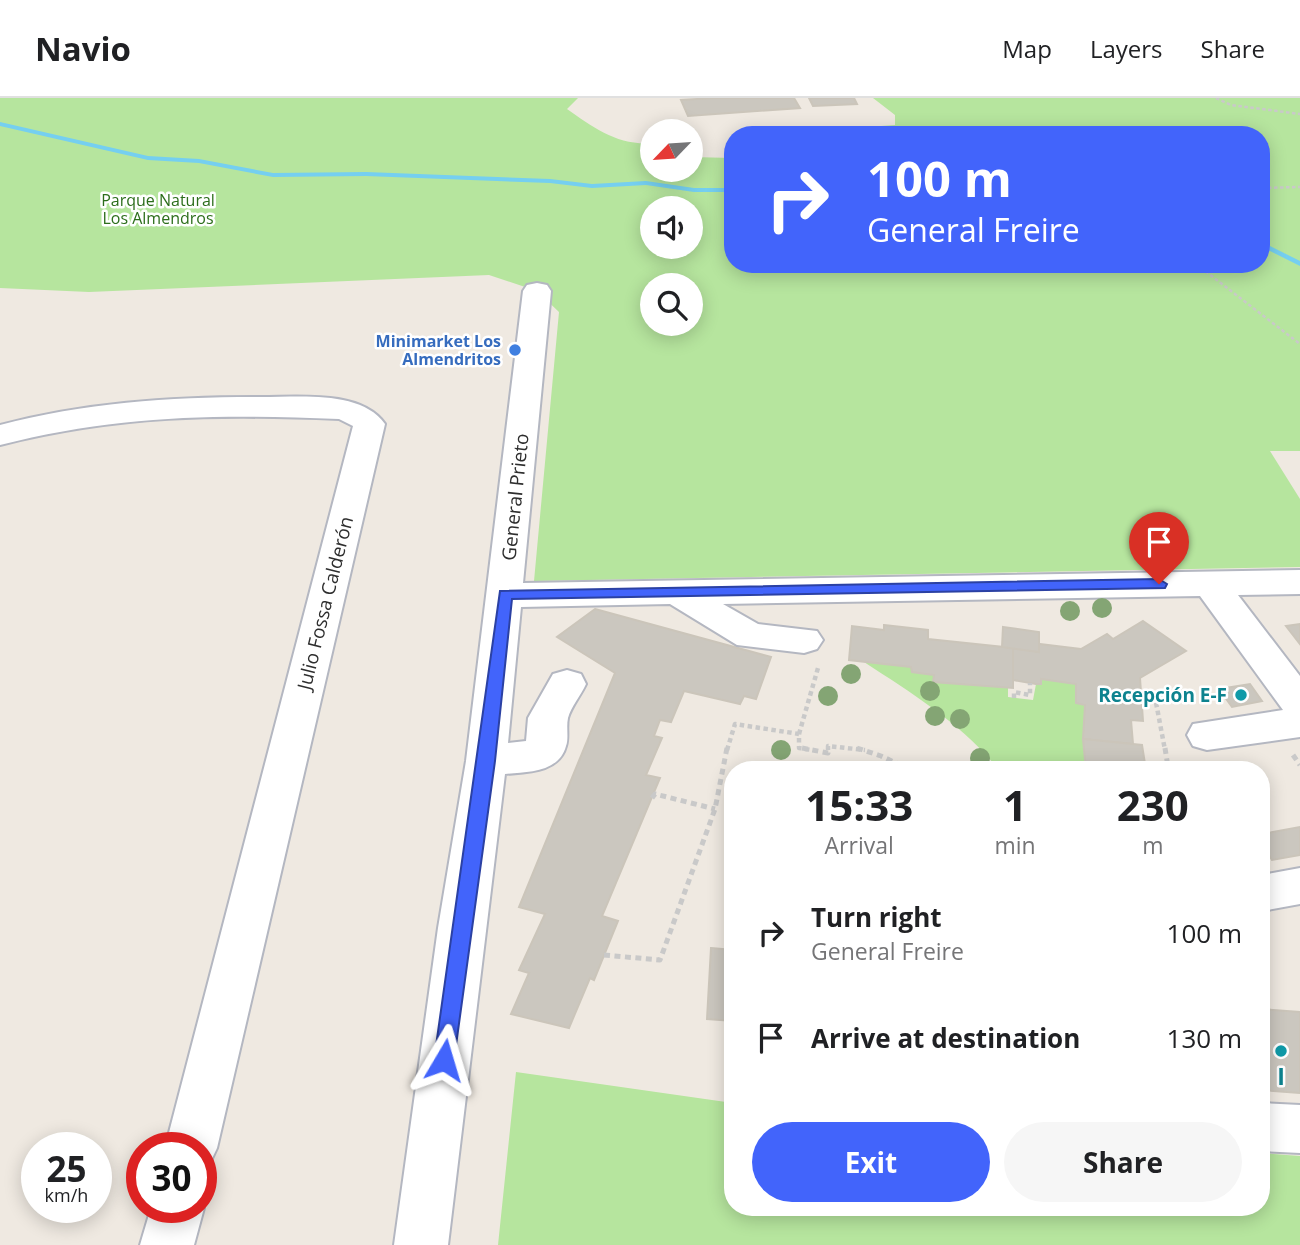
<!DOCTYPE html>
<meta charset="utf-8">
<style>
body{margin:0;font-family:"Open Sans",sans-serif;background:#f6f6f6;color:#202124;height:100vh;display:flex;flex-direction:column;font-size:26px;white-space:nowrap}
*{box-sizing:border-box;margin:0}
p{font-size:23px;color:#757577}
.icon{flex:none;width:38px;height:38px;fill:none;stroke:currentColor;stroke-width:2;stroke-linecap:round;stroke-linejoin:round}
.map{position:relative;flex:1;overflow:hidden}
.details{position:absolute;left:724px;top:663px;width:546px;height:455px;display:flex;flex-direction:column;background:#fff;border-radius:28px;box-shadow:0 4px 18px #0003}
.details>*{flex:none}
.hud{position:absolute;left:724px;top:28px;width:546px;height:147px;border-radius:28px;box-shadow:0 4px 18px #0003;background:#4264fb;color:#fff;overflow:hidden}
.needle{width:46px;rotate:245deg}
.controls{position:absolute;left:640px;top:21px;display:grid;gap:14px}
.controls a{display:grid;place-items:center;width:63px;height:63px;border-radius:50%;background:#fff;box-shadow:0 4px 18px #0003;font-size:35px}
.speed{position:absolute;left:21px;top:1034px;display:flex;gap:14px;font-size:35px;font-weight:700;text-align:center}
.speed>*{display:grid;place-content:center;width:91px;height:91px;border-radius:50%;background:#fff;box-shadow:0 4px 18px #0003;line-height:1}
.speed small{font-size:18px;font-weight:400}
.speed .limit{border:10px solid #d22;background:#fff;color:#111}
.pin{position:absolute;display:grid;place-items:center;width:60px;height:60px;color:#fff;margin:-72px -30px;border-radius:50% 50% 50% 0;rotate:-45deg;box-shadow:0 0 7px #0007}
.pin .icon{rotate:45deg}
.me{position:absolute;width:77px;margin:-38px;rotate:7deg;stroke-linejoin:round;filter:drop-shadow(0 0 5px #0008)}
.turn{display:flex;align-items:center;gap:24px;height:147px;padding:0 28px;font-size:32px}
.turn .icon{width:91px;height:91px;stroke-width:2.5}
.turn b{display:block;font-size:49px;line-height:60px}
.eta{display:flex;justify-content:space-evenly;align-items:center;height:119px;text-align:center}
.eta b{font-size:42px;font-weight:700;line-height:49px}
.primary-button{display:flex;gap:14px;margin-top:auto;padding:14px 28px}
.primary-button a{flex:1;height:80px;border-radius:42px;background:#4264fb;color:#fff;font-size:28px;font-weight:700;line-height:80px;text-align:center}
.primary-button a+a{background:#f6f6f6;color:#202124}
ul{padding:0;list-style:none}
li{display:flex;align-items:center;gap:21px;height:105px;padding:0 28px}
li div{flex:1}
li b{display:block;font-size:26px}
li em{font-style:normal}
header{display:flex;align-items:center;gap:42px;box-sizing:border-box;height:98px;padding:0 35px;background:#fff;border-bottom:2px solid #e0e0e0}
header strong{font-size:33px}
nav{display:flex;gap:38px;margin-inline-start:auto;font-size:24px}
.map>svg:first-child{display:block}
</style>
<header>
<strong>Navio</strong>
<nav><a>Map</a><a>Layers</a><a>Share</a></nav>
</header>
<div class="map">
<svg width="1300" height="1147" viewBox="0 0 1300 1147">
<rect width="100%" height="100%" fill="#efe9e1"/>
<g fill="#b6e59e" fill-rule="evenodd">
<path d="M0,0H578L567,11C594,30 618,48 653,45V72H691V59L733,60V166H1262V37H895L894,32L755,37L895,27V17L873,0H1300V353H1270L1300,401V469L534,483L559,214L537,193L489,177L89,194L0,190ZM653,110H691V149H653ZM653,187H691V226H653Z"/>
<path d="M864,564L911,569L912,574L934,577V584L1008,589V599L1033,602L1036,586L1041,585V581L1076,586V605L1085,607L1083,641L1086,672H999C962,626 913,596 864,564Z"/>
<path d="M516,974L733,1005V1110H1262V1055L1300,1058V1147H498Z"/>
</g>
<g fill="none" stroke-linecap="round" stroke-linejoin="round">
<g fill="#75cff0" fill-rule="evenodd">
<path d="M0,24L148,58L199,61L273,75L366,74L550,81L592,86L646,83L694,90H733V94H694L646,87L592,90L550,85L366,78L273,79L199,65L148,62L0,28Z"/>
<path d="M1262,144L1300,163V168L1262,149Z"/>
</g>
</g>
<g fill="#cbc7bf" stroke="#cbc5ba" stroke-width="2">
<path d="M713,0H794L800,10L688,18L681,2Z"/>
<path d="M809,0H854L857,6L813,8Z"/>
<path d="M595,511L771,559L756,601L744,598L740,606L684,593L671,624L660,622L654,638L662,640L646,677L660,680L602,818L618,823L594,882L590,880L569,930L511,916L529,875L519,872L545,816L519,809L615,575L557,539Z"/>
<path d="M1143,523L1186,553L1140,580L1143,623L1131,622L1133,646L1083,641L1085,607L1076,605V586L1041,581V586H1036L1013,582V550L1039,554V546L1081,551L1107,536L1113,541Z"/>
<path d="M1300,526V546L1286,528Z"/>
<path d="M884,527L928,532V541L1013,550V590L933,584L934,577L912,574L911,569L849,562L852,528L884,532Z"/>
<path d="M1003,529L1039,534V554L1002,549Z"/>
<path d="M1250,586L1262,603L1232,609L1219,591Z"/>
<path d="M1083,641L1142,647L1146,672H1086Z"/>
<path d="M1300,729V757L1272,762L1262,746V736Z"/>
<path d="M711,850L733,852V923L707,921Z"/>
<path d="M1262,911L1300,914V995L1262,992Z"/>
</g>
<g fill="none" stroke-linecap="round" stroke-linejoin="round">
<g stroke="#b4b7c1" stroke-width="4">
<g id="minor">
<path d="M537,185L547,187L551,193L523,485L1300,472V496L1238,497L1300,578V639L1207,652L1193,648L1187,637L1193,626L1283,612L1200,498L723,506L758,526L817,533L823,542L817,551L804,555L737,547L670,506L521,509L508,645L526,643L528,620L553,576L567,572L581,576L586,586C581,597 571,609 568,620C566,629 569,640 566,648C559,675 526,674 505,676L448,1147H394L438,830L466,663L523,193L527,187Z"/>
<path d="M255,299C293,300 360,290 385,326L217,1050L209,1067L201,1070V1050H165L353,328L339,321C218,316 118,317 0,347V327C84,305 168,299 255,299Z"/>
<path d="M1300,770V806L1262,813V777Z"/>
<path d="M1262,1005L1300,1007V1055L1262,1053Z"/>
<path d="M201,1105L204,1110L194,1147H140L151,1110H201Z"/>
</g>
</g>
<g stroke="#c9c9c9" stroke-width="2.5" stroke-dasharray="3.5 2.5" stroke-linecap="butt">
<path d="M1216,0L1231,7L1300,16"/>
<path d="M1262,90L1300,89"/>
<path d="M1196,166L1300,246"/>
</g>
<g stroke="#c9c9c9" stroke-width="4.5" stroke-dasharray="4.5 3.5" stroke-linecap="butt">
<path d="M1141,594H1154L1165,652"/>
<path d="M1014,600V594L1030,597V585"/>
<path d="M799,636L818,570"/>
<path d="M727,652L735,626L799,636V650L812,652"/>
<path d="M828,652V648L865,652"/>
</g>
<g stroke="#c9c9c9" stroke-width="5" stroke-dasharray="6 4.5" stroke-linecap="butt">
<path d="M802,650L828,655V650"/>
<path d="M857,650L881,658L911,672"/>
<path d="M1165,650L1168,669L1190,666"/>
<path d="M1293,657L1300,667"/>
<path d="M652,700L655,696L715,711"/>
<path d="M604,857L660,862L715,711L727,650"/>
</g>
<use href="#minor" fill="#fff" fill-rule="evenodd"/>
</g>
<g fill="#84a574">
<circle cx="1102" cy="510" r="10"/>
<circle cx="1070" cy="513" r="10"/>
<circle cx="851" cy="576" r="10"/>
<circle cx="930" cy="593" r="10"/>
<circle cx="828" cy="598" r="10"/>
<circle cx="935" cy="618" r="10"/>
<circle cx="960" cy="621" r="10"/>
<circle cx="781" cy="652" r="10"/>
<circle cx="980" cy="660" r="10"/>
</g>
<path fill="#4264fb" stroke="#2b41a3" stroke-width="2" d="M1159,481L1167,486L1165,490L512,501L495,663L454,962L451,968L444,971L437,968L434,962L500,493Z"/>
<circle fill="#3f7fe0" stroke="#fff" stroke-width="2.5" cx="515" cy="252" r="7"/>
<g fill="#0f9aa8" stroke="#fff" stroke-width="2.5">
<circle cx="1241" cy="597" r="7"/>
<circle cx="1281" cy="953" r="7"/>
</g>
<g text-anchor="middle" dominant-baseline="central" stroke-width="5" stroke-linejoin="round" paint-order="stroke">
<g font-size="16" fill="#2c6e1b" stroke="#fff">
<text x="158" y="102">Parque Natural<tspan x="158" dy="18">Los Almendros</tspan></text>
</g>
<g font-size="16" font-weight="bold" fill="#366cbe" stroke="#fff" text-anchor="end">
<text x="501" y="243">Minimarket Los<tspan x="501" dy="18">Almendritos</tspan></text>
</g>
<g font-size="19" fill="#2e2e2e" stroke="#fff">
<text transform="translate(515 399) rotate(-84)">General Prieto</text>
<text transform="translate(325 505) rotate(-76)">Julio Fossa Calderón</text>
</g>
<g font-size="19" font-weight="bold" fill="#0d838f" stroke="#fff" text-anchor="end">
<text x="1227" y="597">Recepción E-F</text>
</g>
<g font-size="23" font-weight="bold" fill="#0d838f" stroke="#fff">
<text x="1281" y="978">I</text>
</g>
</g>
</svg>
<div class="controls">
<a><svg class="needle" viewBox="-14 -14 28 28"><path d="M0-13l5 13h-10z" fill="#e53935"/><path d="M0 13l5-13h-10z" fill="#757577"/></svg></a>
<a><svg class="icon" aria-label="sound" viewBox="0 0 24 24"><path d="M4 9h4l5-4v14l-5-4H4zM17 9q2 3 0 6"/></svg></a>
<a><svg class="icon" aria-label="search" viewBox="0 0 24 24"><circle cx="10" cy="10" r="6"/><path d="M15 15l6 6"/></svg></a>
</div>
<div class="speed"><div>25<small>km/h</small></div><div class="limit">30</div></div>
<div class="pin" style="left:1159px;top:486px;background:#d93025"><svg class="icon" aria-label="arrive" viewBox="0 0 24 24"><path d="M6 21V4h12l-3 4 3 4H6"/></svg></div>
<svg class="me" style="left:444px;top:962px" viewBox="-20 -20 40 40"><path d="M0-17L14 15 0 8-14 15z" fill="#4264fb" stroke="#fff" stroke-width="4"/></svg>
<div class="hud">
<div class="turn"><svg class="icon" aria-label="right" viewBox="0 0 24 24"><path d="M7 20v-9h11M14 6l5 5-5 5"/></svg><div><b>100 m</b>General Freire</div></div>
</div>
<section class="details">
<div class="eta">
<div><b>15:33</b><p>Arrival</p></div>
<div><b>1</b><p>min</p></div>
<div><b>230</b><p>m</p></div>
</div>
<ul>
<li><svg class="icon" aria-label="right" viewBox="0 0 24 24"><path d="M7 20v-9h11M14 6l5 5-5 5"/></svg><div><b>Turn right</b><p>General Freire</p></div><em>100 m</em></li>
<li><svg class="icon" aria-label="arrive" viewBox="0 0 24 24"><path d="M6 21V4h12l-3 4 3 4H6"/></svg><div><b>Arrive at destination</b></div><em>130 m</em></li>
</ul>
<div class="primary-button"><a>Exit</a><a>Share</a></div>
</section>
</div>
